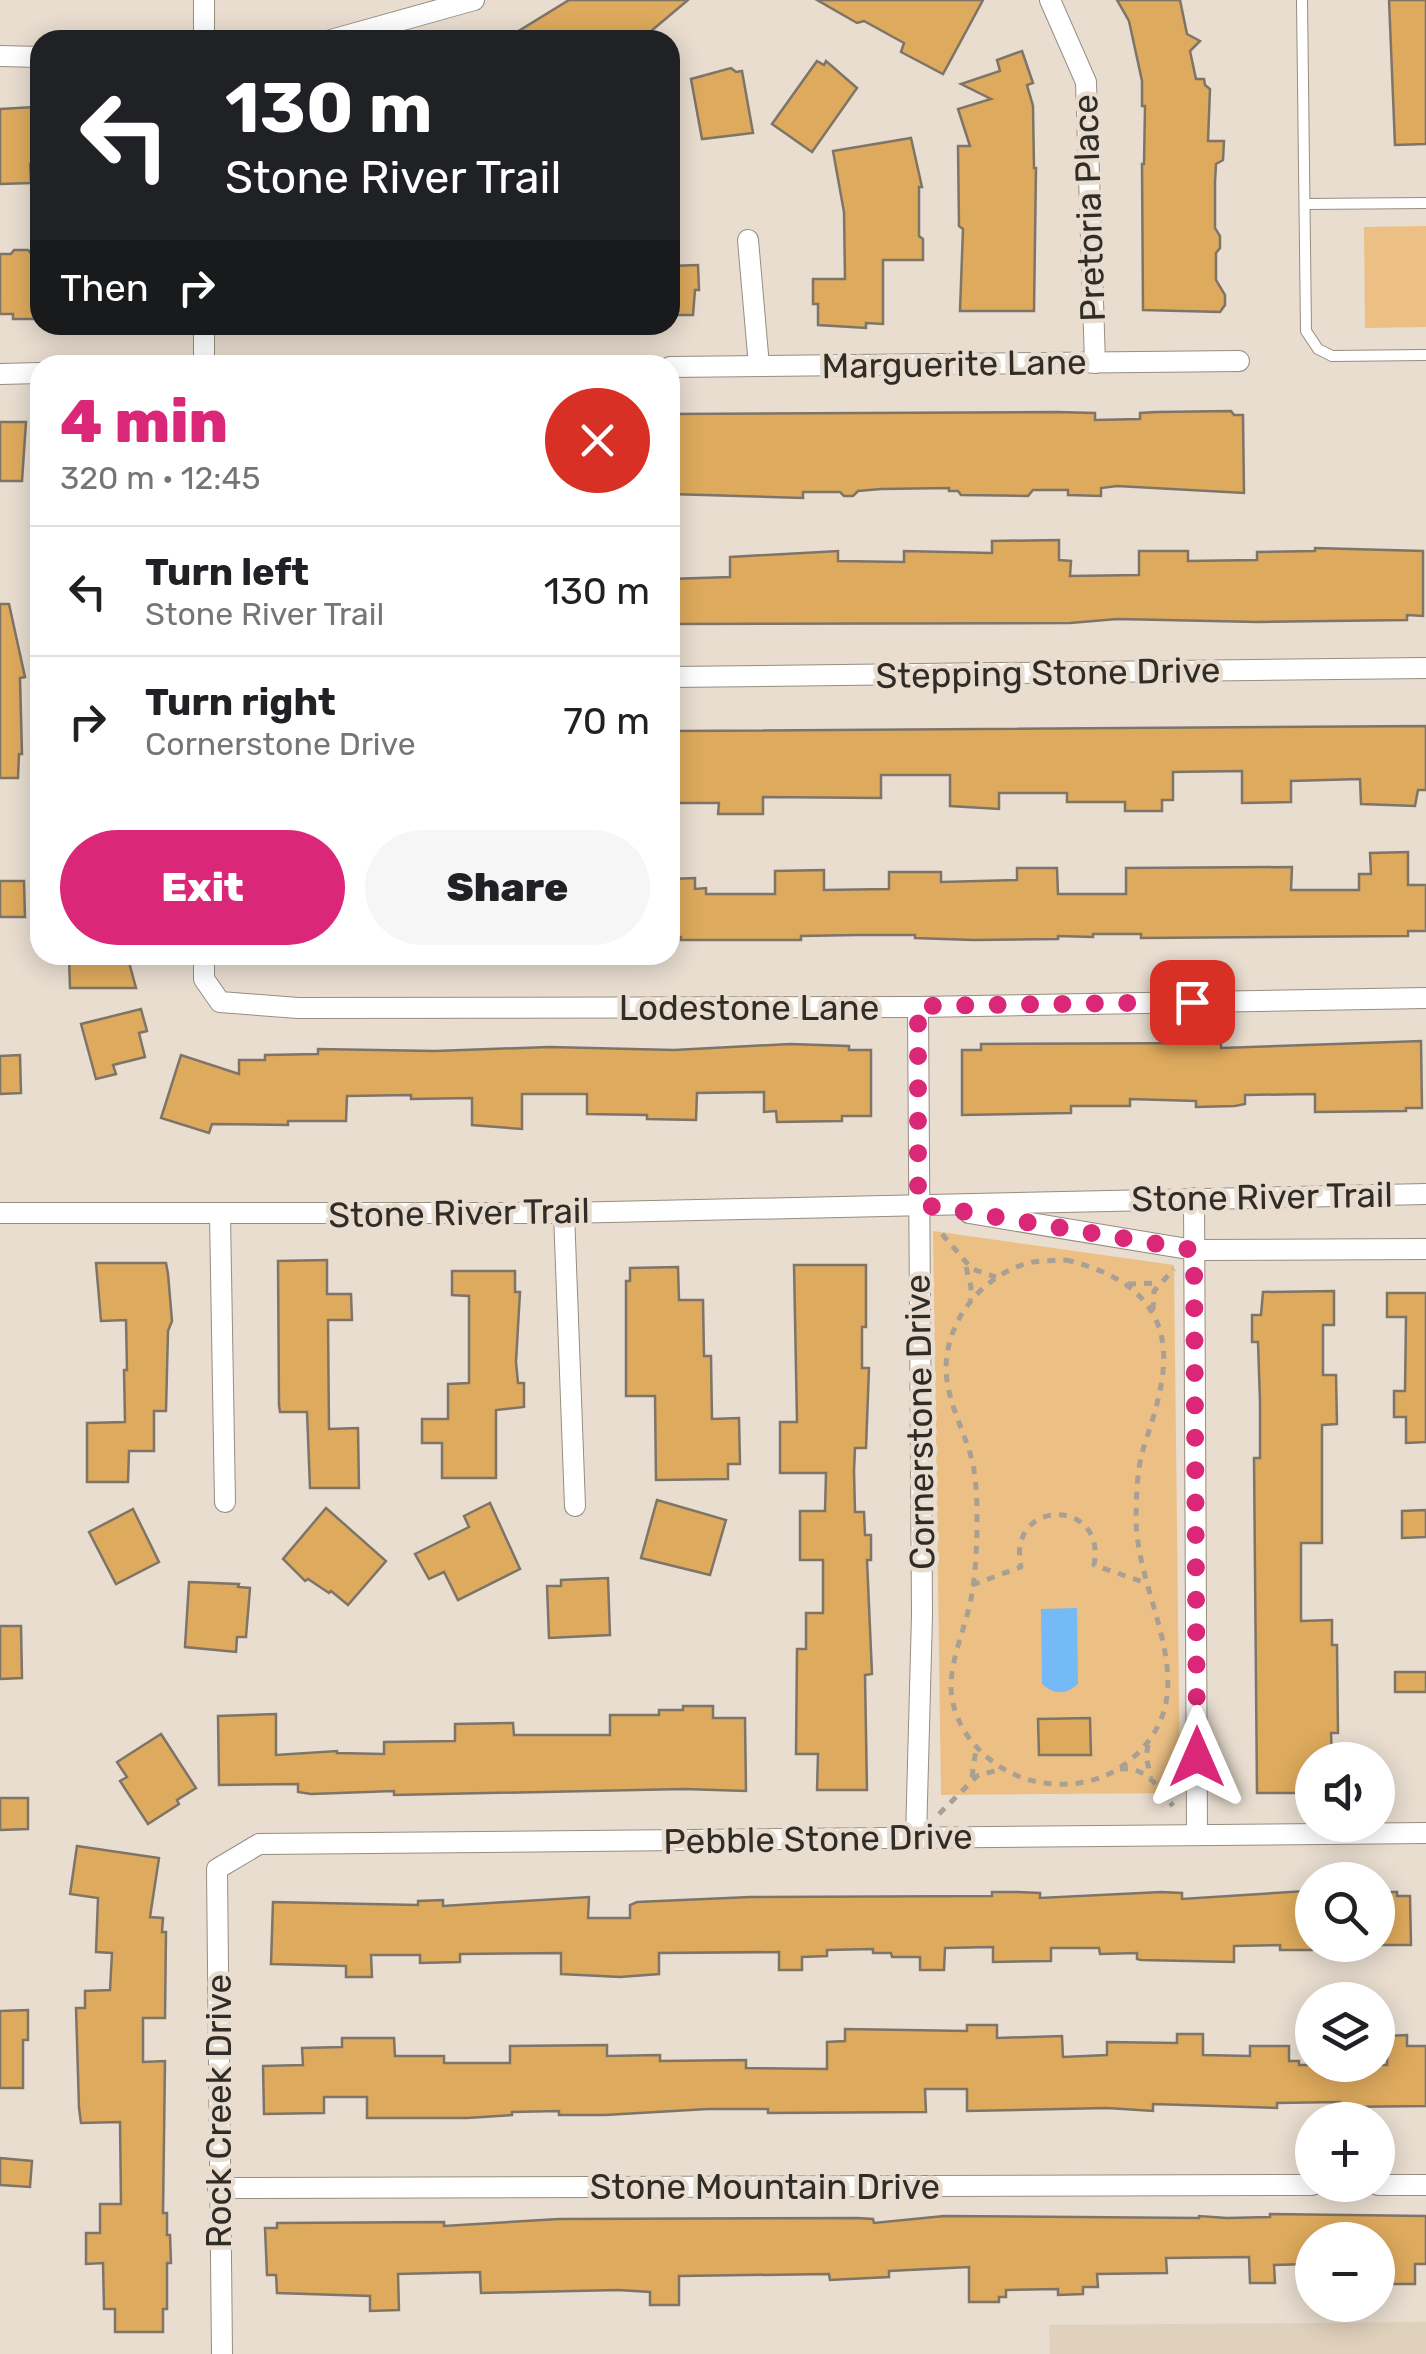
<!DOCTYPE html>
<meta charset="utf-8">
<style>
body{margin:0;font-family:Rubik,sans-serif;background:#f6f6f6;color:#202124;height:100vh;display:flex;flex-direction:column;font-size:38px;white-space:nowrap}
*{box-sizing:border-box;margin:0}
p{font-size:32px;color:#757577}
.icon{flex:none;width:55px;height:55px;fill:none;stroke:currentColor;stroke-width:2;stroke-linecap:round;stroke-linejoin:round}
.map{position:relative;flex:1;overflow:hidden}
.panel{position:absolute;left:30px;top:355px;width:650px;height:610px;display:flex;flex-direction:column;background:#fff;border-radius:30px;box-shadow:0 5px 25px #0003}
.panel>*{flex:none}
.top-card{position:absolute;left:30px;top:30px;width:650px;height:305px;border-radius:30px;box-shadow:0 5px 25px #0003;background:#202124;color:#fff;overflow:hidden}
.fabs{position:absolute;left:1295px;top:1742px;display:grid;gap:20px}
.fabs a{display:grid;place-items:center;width:100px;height:100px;border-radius:50%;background:#fff;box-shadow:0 5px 25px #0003;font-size:50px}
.pin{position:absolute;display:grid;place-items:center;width:85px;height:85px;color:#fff;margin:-42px;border-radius:20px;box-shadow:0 5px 15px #0006}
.me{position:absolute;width:110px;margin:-55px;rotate:0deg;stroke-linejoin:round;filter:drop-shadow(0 0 8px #0008)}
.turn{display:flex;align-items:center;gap:35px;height:210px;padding:0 30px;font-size:45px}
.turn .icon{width:130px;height:130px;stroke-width:2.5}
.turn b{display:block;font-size:70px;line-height:85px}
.then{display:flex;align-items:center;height:95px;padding:0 30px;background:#0003;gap:20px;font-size:38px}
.round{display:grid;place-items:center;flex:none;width:105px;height:105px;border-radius:52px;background:#f6f6f6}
.summary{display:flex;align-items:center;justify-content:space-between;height:170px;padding:0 30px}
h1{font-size:60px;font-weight:800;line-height:75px;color:#db2777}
.button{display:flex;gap:20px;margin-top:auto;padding:20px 30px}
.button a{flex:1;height:115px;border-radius:60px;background:#db2777;color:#fff;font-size:40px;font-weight:800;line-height:115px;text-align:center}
.button a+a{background:#f6f6f6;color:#202124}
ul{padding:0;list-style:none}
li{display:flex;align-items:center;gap:30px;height:130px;padding:0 30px;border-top:2px solid #e0e0e0}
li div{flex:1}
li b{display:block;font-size:38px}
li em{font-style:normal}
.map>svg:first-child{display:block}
</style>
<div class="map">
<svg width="1426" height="2354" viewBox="0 0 1426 2354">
<rect width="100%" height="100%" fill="#e8ddcf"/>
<path fill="#e0d1bc" d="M1426,2322V2354H1050L1049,2325Z"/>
<g fill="#ecc085">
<path d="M1426,226V327L1365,328L1364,227Z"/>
<path d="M933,1231L1174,1265L1180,1793L941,1795Z"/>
</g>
<path fill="#73baf6" d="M1077,1608L1078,1684C1066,1695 1054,1695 1042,1684L1041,1609Z"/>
<g fill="#deaa5d" stroke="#7e7468" stroke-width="2.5">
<path d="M569,0H688L644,37L504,40Z"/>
<path d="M817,0H983L943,74L901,52L904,43L864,21L857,23Z"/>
<path d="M1117,0H1180L1187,34L1200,41L1190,51L1196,79H1204L1205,85L1210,89L1208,141H1224L1223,160L1216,164L1215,182V228L1220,236V248L1216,253V280L1225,295V305L1220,312L1143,310L1142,164H1144L1145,106H1142V81L1129,21Z"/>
<path d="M1389,0H1426V144L1395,145Z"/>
<path d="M1022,51L1033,83L1027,85L1033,106L1034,168H1036L1034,311H960L963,229L959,226L958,146H970L958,109L991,99L961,84L1000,71L997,60Z"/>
<path d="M817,61L824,65L826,61L857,88L812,152L772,124Z"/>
<path d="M731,68L736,72L742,71L753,133L702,139L691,79Z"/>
<path d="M34,107L36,164H30L31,183L0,184V109Z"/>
<path d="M911,138L922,187H919V236L923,239V260H883V324L866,323V328L818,325V304H813V279H845L844,212L833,151Z"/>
<path d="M14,250H28L37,259V319H13V314H0V254H11Z"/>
<path d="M698,265L699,290H695L693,315H670V266Z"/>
<path d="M1231,411L1234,415H1243L1244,493L1117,486L1101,488V496L1068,495V490H1033L1028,496L961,495L958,491H949V488L881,489L858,491L853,496H844L840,492H803V498L670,494V414L1056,412L1095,413V420L1140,419V413L1156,412Z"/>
<path d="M0,422H26L22,481H0Z"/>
<path d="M1059,540V560L1071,561L1070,576L1139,575V551H1188V561L1257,560V552L1315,551V548L1423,551V616L1407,615V620L1258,622L1117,619L1070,623L670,624V579L730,577V557L838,551V561L904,562V551L992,553V541Z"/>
<path d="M0,604H9L25,677L20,678L22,754H19L18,778H0Z"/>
<path d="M1426,726V790H1418L1415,806L1361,804L1360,779L1291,781V802L1242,803V771L1173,772V800H1162V811H1125V802H1067V793H999V809L950,806V775H881V798L763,797V814H718L719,803H670V731Z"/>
<path d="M1408,852V885H1426V931H1408V936L1141,938V934H1093V937L1058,936V939L973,940L915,938V935H857L801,936V940H681V937H670V879L695,878V889L706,888V894H775V871L824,870V890L889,889V872H941V882L1017,880V868H1057L1058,894H1126V868L1292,867L1291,890H1359V874H1371L1370,853Z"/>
<path d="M0,881H24L25,917H0Z"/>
<path d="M74,955H127L136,988H70L69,958Z"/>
<path d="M141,1009L147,1031L139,1033L145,1057L113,1065L116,1074L96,1079L81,1024Z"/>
<path d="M1421,1041L1422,1108H1406V1111L1315,1112V1094L1245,1095V1104L1235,1106L1196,1107V1101L1130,1099V1106H1071V1113L962,1115V1050H981V1044L1221,1043V1048Z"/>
<path d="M790,1044L849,1046V1050H871V1116H842V1121L777,1122L776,1111L764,1112V1092L697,1093L696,1120L647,1119V1115L587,1114V1094H522V1129L472,1125V1098L411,1099V1095L347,1096L346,1121H288V1125L212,1124L209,1133L161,1118L181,1055L239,1074V1060H265V1055L318,1054V1049L435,1051L549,1047L674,1050Z"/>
<path d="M20,1055L21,1093L0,1094V1056Z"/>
<path d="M327,1260V1294H351L352,1320H328L329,1429L358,1428L359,1488H310L307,1412H280L279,1405L278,1261Z"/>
<path d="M96,1263H166L168,1274L172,1321L168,1331L166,1411H154V1451H129L128,1482H87V1423L125,1422L124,1370H127L126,1320L101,1321Z"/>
<path d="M794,1265H866V1327H862V1368H869L866,1448H855L854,1471L855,1512H864L865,1535H871V1560H867L872,1674L865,1675L867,1790H817L818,1754H796L797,1649H806V1613H823V1560H800V1511H825L826,1473H780V1422H797Z"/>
<path d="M678,1267L679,1300H703L704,1356H711L712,1419L739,1418L740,1464H728V1479L656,1480L655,1396H626V1281H630V1268Z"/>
<path d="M452,1271H515V1292H520L516,1362L518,1383H524V1407L496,1410V1478H442V1443H422V1419H448V1384L469,1383V1296L452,1295Z"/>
<path d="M1334,1291V1325H1323V1375H1336L1337,1424L1322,1425V1543H1301V1621L1332,1620V1645H1337L1338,1733H1331L1332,1760H1312V1793H1257L1254,1458H1260V1402L1258,1342H1252V1315H1261L1263,1292Z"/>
<path d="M1387,1293H1426V1442L1406,1443V1417H1394V1391H1405L1406,1317H1387Z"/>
<path d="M657,1500L726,1520L710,1575L641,1558Z"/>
<path d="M490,1503L520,1569L458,1600L444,1572L429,1579L415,1554L469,1527L464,1516Z"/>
<path d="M326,1508L386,1561L348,1605L331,1591L329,1593L308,1579L305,1581L283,1559Z"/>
<path d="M133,1509L159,1562L116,1584L89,1532Z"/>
<path d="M1426,1510V1537L1402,1538V1511Z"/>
<path d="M608,1578L610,1635L549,1638L547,1586H561V1580Z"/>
<path d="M189,1582L239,1584L238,1587L250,1588L246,1637H237L236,1652L185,1647Z"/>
<path d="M0,1626H21L22,1678L0,1679Z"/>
<rect x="1395" y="1672" width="31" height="20"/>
<path d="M683,1706H713V1718H745L746,1791L684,1789L394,1795V1791L311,1794L298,1792V1784L219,1785L218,1716L276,1714V1755L337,1751V1753L384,1754V1742L455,1741V1724L513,1723L514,1735H610V1715H659V1710H683Z"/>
<path d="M1090,1718L1091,1755H1039L1038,1719Z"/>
<path d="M161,1734L196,1788L177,1800L179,1804L148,1824L120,1781L127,1777L117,1762Z"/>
<path d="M0,1798H28V1829L0,1830Z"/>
<path d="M77,1846L159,1858L150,1917L163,1918L162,1932H166L165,2018H143V2062L165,2061L163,2213H167V2235H170L171,2263H167V2309H163V2332H115V2309H104L103,2263L86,2264V2233H100V2204H121L120,2122L81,2123L79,2108L76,2008H85V1991L110,1990L112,1953L96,1952L98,1898L70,1894Z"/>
<path d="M1306,1891L1312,1894V1950H1280V1945L1234,1946V1962L1141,1960L1137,1959V1953L1100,1954L1099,1948H1051V1961L993,1962V1947L945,1948L944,1970H920V1957H892L891,1953H873V1949L827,1950V1956L802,1957V1970H779V1952L659,1953V1974L620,1977L561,1974V1953L460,1954V1962L420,1963V1955H371L372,1977H346V1966L271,1964L273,1902L418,1905V1901L443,1900V1906L589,1897L588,1918H630V1905L637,1902L750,1897L992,1896V1892H1018L1040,1893V1898L1161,1892L1182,1893V1899Z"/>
<path d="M1378,1892H1397V1896H1410L1411,1945H1378Z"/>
<path d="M28,2010V2040H23V2088H0V2011Z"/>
<path d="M967,2025H997V2038L1062,2036L1063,2057L1107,2055V2042L1177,2043V2034H1203V2055L1250,2056V2046H1289V2061H1299V2065H1387L1388,2036L1407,2035V2046H1426V2106L1340,2107V2102L1277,2103V2108L1153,2104V2111L1107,2108L967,2111V2089H925L926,2112L768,2113V2109H708L605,2115H559V2111L512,2112V2115L467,2118H367V2097H324V2113L264,2114L263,2066L303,2065L302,2048L342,2047V2038H394L395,2056H444V2063H510V2046L607,2045V2056L660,2055V2061L746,2060V2068L827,2069V2042L845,2041V2029L967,2031Z"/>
<path d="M0,2158L32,2161L30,2187L0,2185Z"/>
<path d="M1270,2214L1426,2216V2264H1415V2284H1378V2240H1309V2264L1274,2265L1275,2283H1250L1249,2257L1166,2258L1167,2273L1097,2274L1098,2287H1083V2294L1058,2295V2289L1006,2290V2297H999V2302H969V2267L889,2271V2277L830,2280L829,2274L679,2276V2305H650V2292L618,2290L481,2293L480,2272L398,2274L399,2310L370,2311V2296L277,2293L276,2275H267L265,2228H277V2223L444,2222V2226L559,2219L857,2218L873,2219L874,2223L944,2216L1199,2218V2216L1227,2218L1270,2217Z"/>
</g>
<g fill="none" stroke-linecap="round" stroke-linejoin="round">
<g stroke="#978d80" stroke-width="12">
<g id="lane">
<path d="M1302,0L1306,331L1318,349L1332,356L1426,355"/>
<path d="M1305,204L1426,203"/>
</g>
</g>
<g stroke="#978d80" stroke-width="22">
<g id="street">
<path d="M204,0V40"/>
<path d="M1050,0L1086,82L1095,363"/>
<path d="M331,40L474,0"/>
<path d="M0,56L40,57"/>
<path d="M748,240L759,366"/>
<path d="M204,325V365"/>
<path d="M670,367L1239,361"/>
<path d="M0,374L40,373"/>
<path d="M670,677L1426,668"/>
<path d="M204,955V979L220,1002L298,1008L918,1007L1426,998"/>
<path d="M1194,1198L1197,1835"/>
<path d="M0,1213H564L1426,1194"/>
<path d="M564,1213L575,1506"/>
<path d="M969,1213L1194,1250L1426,1249"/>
<path d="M220,1215L225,1502"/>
<path d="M916,1838L922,1615L918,1007"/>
<path d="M1378,2185H1426"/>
<path d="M218,2188L1312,2185"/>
<path d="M222,2354L217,1869L259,1844L1426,1833"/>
</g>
</g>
<g stroke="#a9a095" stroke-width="5" stroke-dasharray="8 8" stroke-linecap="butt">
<path d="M942,1234L972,1269L996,1277"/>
<path d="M1066,1260C1099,1268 1135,1282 1153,1314C1177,1356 1155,1411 1142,1453C1137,1472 1136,1500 1136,1521C1138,1604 1211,1694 1129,1761C1105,1781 1075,1787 1044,1783C998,1777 953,1737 951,1688C951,1657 965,1629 971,1599C976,1572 977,1544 977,1516C977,1499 976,1481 973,1464C965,1431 947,1403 946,1369C946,1320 982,1276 1028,1263C1040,1260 1054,1261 1066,1260Z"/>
<path d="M966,1267L971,1287L970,1300"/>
<path d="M1128,1284L1157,1283"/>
<path d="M1153,1310L1154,1291L1174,1269"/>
<path d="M972,1585L1021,1567C1006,1498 1107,1497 1094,1565L1146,1583"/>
<path d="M1148,1745L1146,1757L1151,1777"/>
<path d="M1120,1769C1146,1766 1158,1787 1173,1806"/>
<path d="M972,1777L976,1749"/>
<path d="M939,1814L977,1776L1001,1769"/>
</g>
<use href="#lane" stroke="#fff" stroke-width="10"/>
<use href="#street" stroke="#fff" stroke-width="20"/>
</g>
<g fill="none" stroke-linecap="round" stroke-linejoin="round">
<path stroke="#db2777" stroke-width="18" stroke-dasharray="0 32.4" d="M1192,1002L918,1006V1204L1194,1250L1197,1757"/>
</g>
<g text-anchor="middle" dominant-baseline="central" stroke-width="9" stroke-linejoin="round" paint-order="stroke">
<g font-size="35" fill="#302c27" stroke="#e8ddcf">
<text transform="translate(1089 208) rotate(-92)">Pretoria Place</text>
<text transform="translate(954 364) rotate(-1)">Marguerite Lane</text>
<text transform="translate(1048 673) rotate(-1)">Stepping Stone Drive</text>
<text x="749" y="1008">Lodestone Lane</text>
<text transform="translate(1262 1197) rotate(-1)">Stone River Trail</text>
<text transform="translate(459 1213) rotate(-1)">Stone River Trail</text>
<text transform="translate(920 1422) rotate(-91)">Cornerstone Drive</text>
<text transform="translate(818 1839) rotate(-1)">Pebble Stone Drive</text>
<text transform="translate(219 2111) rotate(-90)">Rock Creek Drive</text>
<text x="765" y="2187">Stone Mountain Drive</text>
</g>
</g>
</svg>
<div class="fabs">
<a><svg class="icon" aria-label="sound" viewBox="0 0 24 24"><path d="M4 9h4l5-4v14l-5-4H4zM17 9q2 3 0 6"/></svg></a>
<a><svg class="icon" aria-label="search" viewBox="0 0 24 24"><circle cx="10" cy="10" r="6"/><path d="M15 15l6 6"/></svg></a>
<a><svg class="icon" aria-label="layers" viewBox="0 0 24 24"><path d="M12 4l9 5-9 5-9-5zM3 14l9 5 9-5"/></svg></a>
<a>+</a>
<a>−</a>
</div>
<div class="pin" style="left:1192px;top:1002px;background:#d93025"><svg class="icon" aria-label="arrive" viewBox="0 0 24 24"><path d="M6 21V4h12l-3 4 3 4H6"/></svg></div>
<svg class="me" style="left:1197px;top:1757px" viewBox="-20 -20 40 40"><path d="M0-17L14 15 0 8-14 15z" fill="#db2777" stroke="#fff" stroke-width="4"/></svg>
<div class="top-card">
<div class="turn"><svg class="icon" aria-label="left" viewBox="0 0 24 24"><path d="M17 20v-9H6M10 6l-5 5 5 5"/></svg><div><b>130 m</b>Stone River Trail</div></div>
<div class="then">Then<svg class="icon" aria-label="right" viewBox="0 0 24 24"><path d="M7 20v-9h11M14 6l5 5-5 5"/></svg></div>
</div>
<section class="panel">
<div class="summary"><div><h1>4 min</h1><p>320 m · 12:45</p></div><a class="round" style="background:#d93025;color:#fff"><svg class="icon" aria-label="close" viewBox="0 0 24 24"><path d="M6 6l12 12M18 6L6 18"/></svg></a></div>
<ul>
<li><svg class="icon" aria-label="left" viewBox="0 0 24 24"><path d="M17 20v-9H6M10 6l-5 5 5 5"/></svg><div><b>Turn left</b><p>Stone River Trail</p></div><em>130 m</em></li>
<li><svg class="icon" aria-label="right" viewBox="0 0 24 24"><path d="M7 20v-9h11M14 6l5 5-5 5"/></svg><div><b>Turn right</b><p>Cornerstone Drive</p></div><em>70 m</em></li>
</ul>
<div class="button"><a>Exit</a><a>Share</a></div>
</section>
</div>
